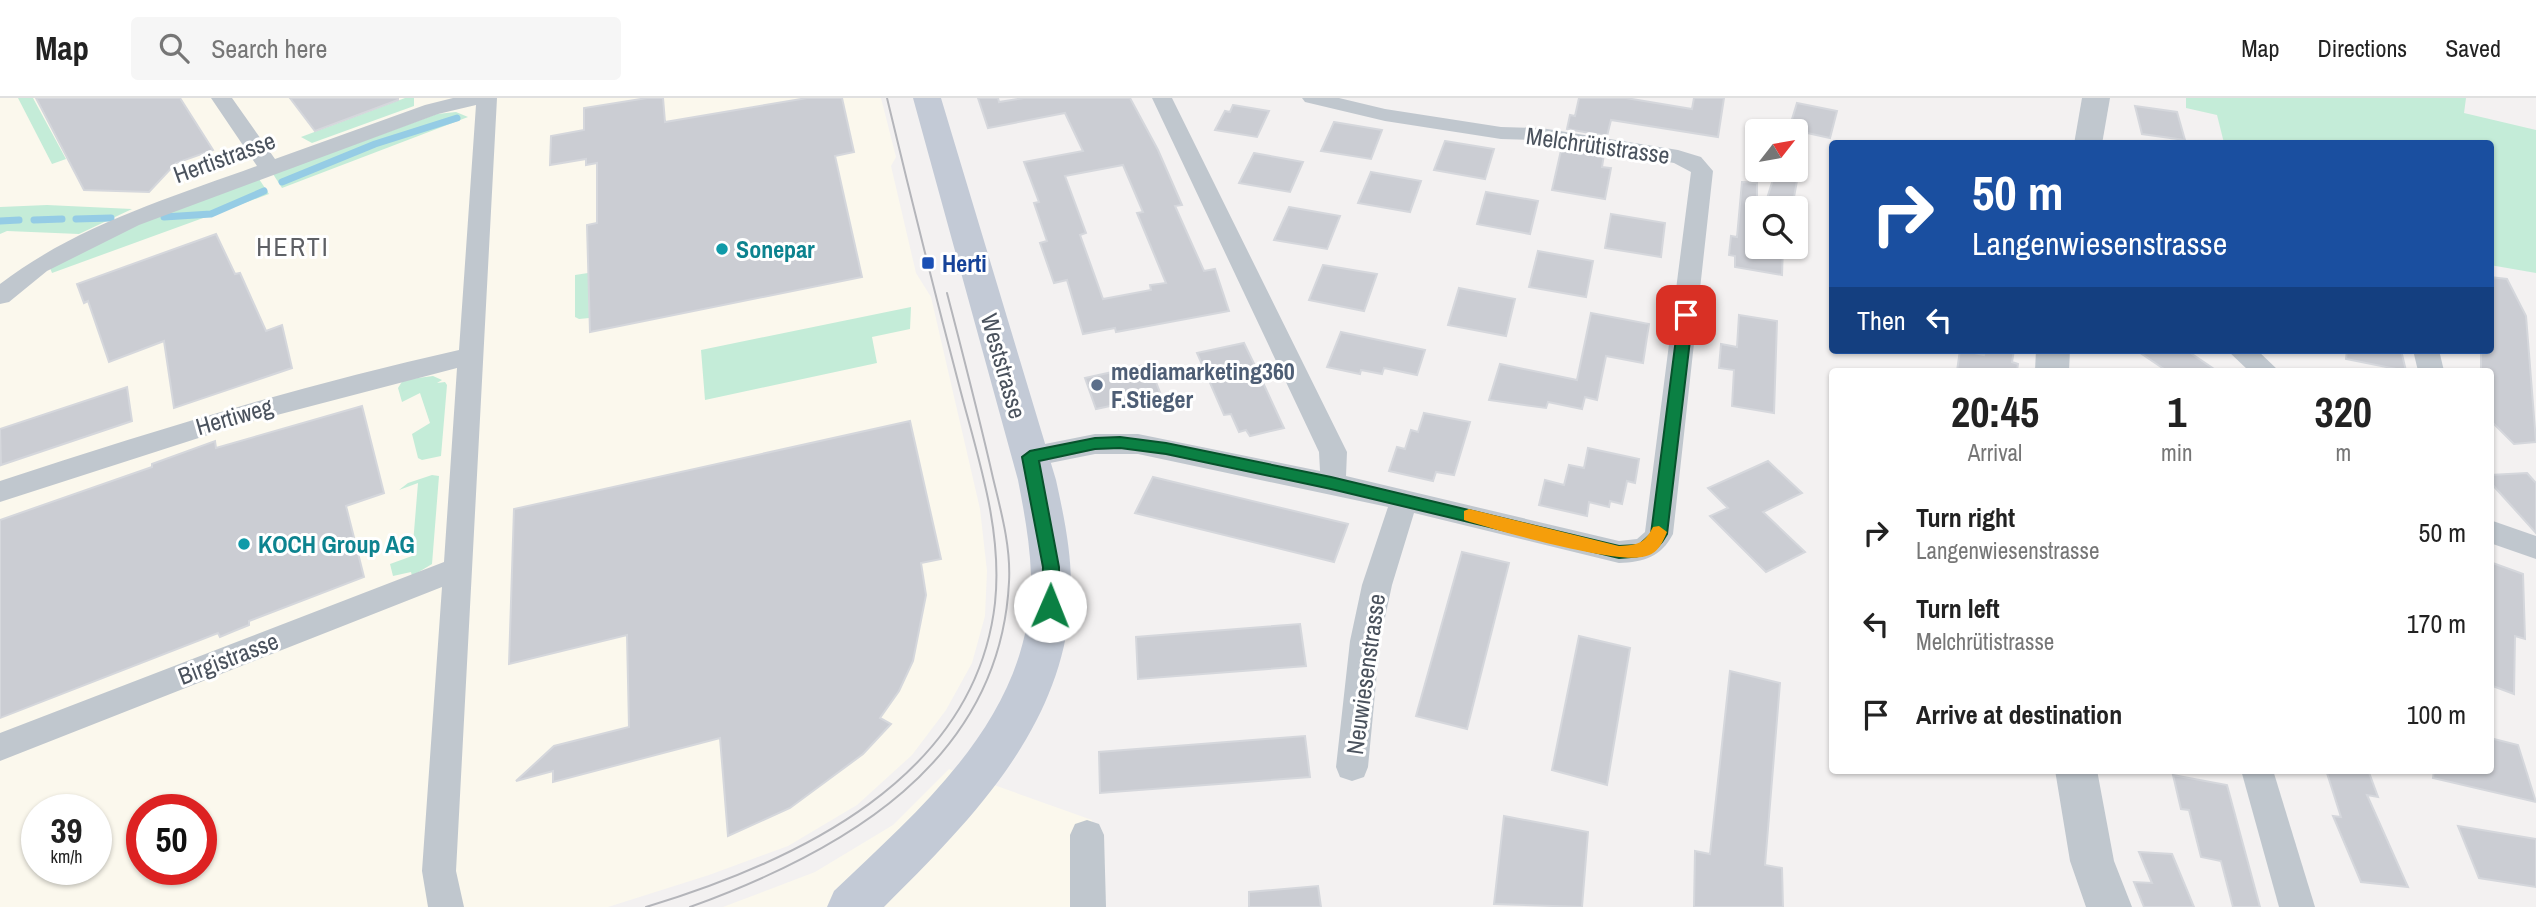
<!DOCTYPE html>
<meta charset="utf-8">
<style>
body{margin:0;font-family:"Archivo Narrow",sans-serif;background:#f6f6f6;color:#222;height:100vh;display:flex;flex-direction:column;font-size:26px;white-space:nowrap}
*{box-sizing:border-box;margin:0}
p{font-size:23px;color:#767676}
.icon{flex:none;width:38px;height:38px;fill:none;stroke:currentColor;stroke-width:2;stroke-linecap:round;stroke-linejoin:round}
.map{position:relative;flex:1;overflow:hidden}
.side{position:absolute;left:1829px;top:270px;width:665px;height:406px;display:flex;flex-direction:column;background:#fff;border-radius:7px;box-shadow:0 2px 5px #0004}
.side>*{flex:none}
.banner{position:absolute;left:1829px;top:42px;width:665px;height:214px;border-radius:7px;box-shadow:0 2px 5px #0004;background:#1a4fa0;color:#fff;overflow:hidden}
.needle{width:46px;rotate:59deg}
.fabs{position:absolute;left:1745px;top:21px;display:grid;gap:14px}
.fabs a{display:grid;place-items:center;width:63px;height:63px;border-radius:7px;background:#fff;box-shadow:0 2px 5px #0004;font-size:35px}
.speed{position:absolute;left:21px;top:696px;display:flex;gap:14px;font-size:35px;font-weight:700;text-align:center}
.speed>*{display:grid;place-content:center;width:91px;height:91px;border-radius:50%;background:#fff;box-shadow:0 2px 5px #0004;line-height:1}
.speed small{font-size:18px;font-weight:400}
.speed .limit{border:10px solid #d22;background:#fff;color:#111}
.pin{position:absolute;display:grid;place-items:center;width:60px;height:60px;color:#fff;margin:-30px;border-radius:14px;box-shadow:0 4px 10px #0006}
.me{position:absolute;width:77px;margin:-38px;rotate:1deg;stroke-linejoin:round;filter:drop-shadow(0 0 5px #0008)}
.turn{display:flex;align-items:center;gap:24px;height:147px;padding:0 28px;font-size:32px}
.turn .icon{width:91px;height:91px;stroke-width:2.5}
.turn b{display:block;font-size:49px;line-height:60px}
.then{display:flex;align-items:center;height:66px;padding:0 28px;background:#0003;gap:14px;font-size:26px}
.eta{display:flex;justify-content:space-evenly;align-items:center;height:119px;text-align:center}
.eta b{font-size:42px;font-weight:800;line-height:49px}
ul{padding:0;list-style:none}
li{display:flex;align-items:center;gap:21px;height:91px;padding:0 28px}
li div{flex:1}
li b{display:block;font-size:26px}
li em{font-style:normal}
header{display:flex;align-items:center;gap:42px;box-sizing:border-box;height:98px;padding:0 35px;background:#fff;border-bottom:2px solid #e0e0e0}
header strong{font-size:33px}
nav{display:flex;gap:38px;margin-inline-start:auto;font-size:24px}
.search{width:490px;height:63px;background:#f6f6f6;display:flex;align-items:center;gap:18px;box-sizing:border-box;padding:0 24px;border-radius:7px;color:#767676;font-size:26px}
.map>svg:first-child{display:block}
</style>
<header>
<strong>Map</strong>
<div class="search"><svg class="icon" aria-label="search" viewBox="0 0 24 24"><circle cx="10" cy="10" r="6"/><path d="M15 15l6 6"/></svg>Search here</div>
<nav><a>Map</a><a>Directions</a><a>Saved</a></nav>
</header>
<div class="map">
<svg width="2536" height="809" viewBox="0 0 2536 809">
<rect width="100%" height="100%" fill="#f3f1f1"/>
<g fill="#fbf8ed" fill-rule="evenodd">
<path d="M0,0H881L896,59L891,68L916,175L931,199L980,411L987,473L985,518L972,565L946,612L912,657L857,707L788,748L709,777L608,809H0ZM37,712H96V772H37ZM142,712H201V772H142Z"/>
<path d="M949,671L1092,722L1097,809H723L815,774L893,727Z"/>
</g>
<g fill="#c4ecd8">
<path d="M18,0H33L66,61L52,66Z"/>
<path d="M405,0H414V8L312,45L301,39Z"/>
<path d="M2186,0H2466L2464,15L2536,32V175L2490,167V46L2224,45L2217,17L2186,10Z"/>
<path d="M456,14L468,19L282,90L273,76L437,16Z"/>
<path d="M259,81L269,96L52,175L50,170L121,133Z"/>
<path d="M47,107L132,111L79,136L7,133L0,136V109Z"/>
<path d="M588,175L589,220L579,221L575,219V177Z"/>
<path d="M911,209L910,231L872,239L877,265L705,302L701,252Z"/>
<path d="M433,278L442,282L437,285L445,284L447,287L441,358L422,362L418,360L412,336L430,325L420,295L402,304L398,290L403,282Z"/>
<path d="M432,377L439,378L432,466L412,478L411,474L393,478L390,466L412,458L418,385L399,392L408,385Z"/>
</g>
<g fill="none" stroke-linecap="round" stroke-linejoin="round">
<g stroke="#95cce5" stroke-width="7">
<path d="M282,84L375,46L457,20"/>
<path d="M164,119L211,116L264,93"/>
<path d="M76,121L111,120"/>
<path d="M34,122L62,121"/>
<path d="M0,123L19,122"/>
</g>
</g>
<g fill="#cbcdd3" stroke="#d5d7dc" stroke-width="2" fill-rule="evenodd">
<path d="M36,0H180L213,52L176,65L149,94L84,92Z"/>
<path d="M290,0H398V2L315,33Z"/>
<path d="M647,0H663L665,24L807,0H842L854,54L835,58L862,179L590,234L587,127L597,125V65L586,67V61L550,67L551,38L584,32V10Z"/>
<path d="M978,0H998L999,4L1024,0H1130L1158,52L1182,107L1175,108L1204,173L1215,171L1229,213L1116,234L1115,230L1083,236L1067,182L1054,185L1040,145L1047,143L1034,105L1039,104L1024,64L1083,53L1065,15L988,30ZM1123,67L1143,114L1137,115L1166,185L1150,187L1151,192L1103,201L1080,137L1086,135L1065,78Z"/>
<path d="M1579,0H1626L1692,11L1694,0H1724L1718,39L1611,22L1607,38L1567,31L1570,17L1575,18Z"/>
<path d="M1797,5L1837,13L1830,40L1789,31Z"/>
<path d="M1233,7L1269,13L1257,39L1215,32L1225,13L1230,14Z"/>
<path d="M2135,8L2177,14L2185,42L2142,36Z"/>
<path d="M1334,24L1382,32L1371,61L1321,53Z"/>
<path d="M1445,43L1494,51L1485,81L1434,72Z"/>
<path d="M1562,48L1604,56L1602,69L1611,70L1605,101L1552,92Z"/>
<path d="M1254,55L1303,64L1290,94L1239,85Z"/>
<path d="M1776,72H1799L1792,110H1764Z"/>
<path d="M1371,74L1421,83L1410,114L1358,105Z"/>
<path d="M1742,84L1757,85V149H1783L1782,177L1735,169V158L1729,157L1731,138L1737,139Z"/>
<path d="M1486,94L1538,103L1530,136L1477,126Z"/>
<path d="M1289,109L1340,118L1327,151L1274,142Z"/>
<path d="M1611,116L1665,125L1661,159L1605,150Z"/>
<path d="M216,136L235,176L240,175L266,233L282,227L292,270L174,310L164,243L109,264L88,203L84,205L77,186Z"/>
<path d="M1538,153L1593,163L1586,199L1529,189Z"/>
<path d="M1323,167L1377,176L1364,213L1309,202Z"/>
<path d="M2490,179L2507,181L2526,218L2536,344L2514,346L2490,322V273H2481V252H2490Z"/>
<path d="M1459,190L1515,201L1506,238L1448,227Z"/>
<path d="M1591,215L1649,226L1643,265L1606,258L1597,302L1585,299L1582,311L1548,304L1546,310L1489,302L1500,266L1577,282Z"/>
<path d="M1739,217L1777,223L1774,315L1732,308L1734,272L1719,270L1721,246L1737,249Z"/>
<path d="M1341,234L1425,252L1417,277L1384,270L1382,276L1361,272L1360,276L1327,269Z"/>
<path d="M1244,245L1259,276L1284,330L1250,338L1246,332L1239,334L1231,316L1224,317L1197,255Z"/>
<path d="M1960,252L1984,257L1985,252H2014L2012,264L2018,266L2017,273H1957Z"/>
<path d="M2136,252H2186L2217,273H2167Z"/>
<path d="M2347,252H2401L2406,273L2346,261Z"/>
<path d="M1149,266L1161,297L1096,311L1085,280Z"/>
<path d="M127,289L132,323L1,367L0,331Z"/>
<path d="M362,308L384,395L346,408L364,479L249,523V527L234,533L220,539L218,535L0,620V422L152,369V366L215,343L216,350Z"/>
<path d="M1424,315L1470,324L1454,377L1436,374L1433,383L1389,373L1397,349L1405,351L1411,332L1418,334Z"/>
<path d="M910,323L941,461L921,465L926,497L913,563L899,593L880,620L891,626L863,656L790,710L728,738L720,640L553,684V673L516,683L554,648L629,629L627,537L509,566L514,411Z"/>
<path d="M1588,350L1639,361L1635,385L1627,383L1622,406L1610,403L1609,409L1589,404L1587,418L1539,407L1545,382L1564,387L1569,367L1584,370Z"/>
<path d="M1768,363L1802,395L1763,414L1805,454L1766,474L1710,418L1728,410L1708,390Z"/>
<path d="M2527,375L2536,385V435L2490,384V377Z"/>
<path d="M1153,379L1348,426L1334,464L1135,415Z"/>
<path d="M1462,454L1509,465L1467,631L1416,618Z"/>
<path d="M2490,464L2523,476L2525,541L2515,538L2514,596L2490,587Z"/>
<path d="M1300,526L1306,568L1138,581L1136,539Z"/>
<path d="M1579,538L1630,550L1607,687L1552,672Z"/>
<path d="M1730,573L1780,585L1765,767L1782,770L1783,809H1694L1695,753L1710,756Z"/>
<path d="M1305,638L1310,679L1100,695L1099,654Z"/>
<path d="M2490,640L2518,647L2536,704L2433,680L2434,672H2490Z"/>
<path d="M2326,672H2368L2378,699L2367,697L2408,789L2361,784L2333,718L2341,719Z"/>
<path d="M2173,677L2227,687L2260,809H2233L2221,763L2201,759L2189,712L2181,711Z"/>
<path d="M1504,718L1588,734L1582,809L1494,806Z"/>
<path d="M2458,728L2536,741V789L2479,780Z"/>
<path d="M2139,754L2172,756L2194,809H2144L2134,784L2152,785Z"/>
<path d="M1318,788L1321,809H1249V794Z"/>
</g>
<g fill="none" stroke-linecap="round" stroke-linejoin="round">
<g fill="#c0c7ce" fill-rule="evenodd">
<path d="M211,0H232L275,61L425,7L453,0H497L456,773L464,809H428L422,773L442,489L0,663V635L444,464L457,270L239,327L0,404V383C151,333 303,287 459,252L476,7L438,16L139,127L47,173L9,204L0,206V186C76,128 169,100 257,68Z"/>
<path d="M1152,0H1172L1347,354L1346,378L1619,443L1637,441L1645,434L1691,74L1674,65L1541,42L1501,41L1385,23L1305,4L1302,0H1339L1385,11L1501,29L1541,30L1678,52L1701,59L1713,73L1673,436C1661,459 1644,464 1619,465L1414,415L1392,487L1380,543L1368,669L1364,679L1352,683L1340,679L1336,669L1350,543L1362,487L1388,409L1138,356H1095L1030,369L1020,366L1016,359L1020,352L1030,349L1095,336H1138L1320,373L1319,354Z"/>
<path d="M2227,252H2257L2279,273H2249Z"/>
<path d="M2413,252H2439L2444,273H2418Z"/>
<path d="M2490,422L2536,438V461L2490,445Z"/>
<path d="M2241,672H2273L2315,809H2279Z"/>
<path d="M1087,722L1099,726L1104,737L1106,809H1070V737L1075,726Z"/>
</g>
<g fill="#c0c7ce" fill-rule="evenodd">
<path d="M2082,0H2110L2102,46H2074Z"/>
<path d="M2036,252H2070L2069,273H2035Z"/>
<path d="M2055,672H2097L2114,763L2132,809H2086L2070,763Z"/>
</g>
<path fill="#c3cad6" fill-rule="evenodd" d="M913,0H941L1056,382C1065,423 1074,466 1070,508C1060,634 968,725 884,809H827L834,793C925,706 1033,616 1031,477C1030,445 1024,413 1018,382Z"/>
<g stroke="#b4b5ba" stroke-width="2">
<path d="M646,809C795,764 975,681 995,505C1003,431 977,357 959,287C934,192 910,96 887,0"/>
<path d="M690,809C842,754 1000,665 1009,484C1011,449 1001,413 993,380C979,318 963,257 947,195"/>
</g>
</g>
<path fill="#0b8043" stroke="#07532c" stroke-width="2" d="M1686,213L1693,217L1667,436C1655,458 1642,459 1619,460L1331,391L1166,356L1120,350L1095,351L1039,363L1059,469V508L1050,515L1042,508L1043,469L1022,359L1030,353L1095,340L1120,339L1166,345L1331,379L1619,448L1639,447L1651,436L1679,217Z"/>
<path fill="#f59e0b" d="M1469,411L1619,448C1638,447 1644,446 1653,429L1659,428L1667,434C1662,446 1657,457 1642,459C1612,465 1498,433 1464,422V413Z"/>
<g fill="#0f9aa8" stroke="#fff" stroke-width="2.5">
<circle cx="722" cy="151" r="7"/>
<circle cx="244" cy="446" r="7"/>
</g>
<rect fill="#1a4fb4" stroke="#fff" stroke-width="2.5" x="921" y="158" width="14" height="14" rx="3.5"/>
<circle fill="#5c6f8a" stroke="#fff" stroke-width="2.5" cx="1097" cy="287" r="7"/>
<g text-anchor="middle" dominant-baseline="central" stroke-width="6" stroke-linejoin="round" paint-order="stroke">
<g font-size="24" fill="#4a525d" stroke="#fff">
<text transform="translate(1598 47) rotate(8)">Melchrütistrasse</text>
<text transform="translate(224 59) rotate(-20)">Hertistrasse</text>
<text transform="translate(1004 268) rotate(74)">Weststrasse</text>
<text transform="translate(234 318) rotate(-16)">Hertiweg</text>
<text transform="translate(228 560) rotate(-21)">Birgistrasse</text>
<text transform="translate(1365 576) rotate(-82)">Neuwiesenstrasse</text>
</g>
<g font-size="24" font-weight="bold" fill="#0d838f" stroke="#fff" text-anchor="start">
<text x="736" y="151">Sonepar</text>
<text x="258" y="446">KOCH Group AG</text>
</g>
<g font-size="24" font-weight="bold" fill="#164399" stroke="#fff" text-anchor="start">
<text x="942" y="165">Herti</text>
</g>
<g font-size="24" font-weight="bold" fill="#4e5e75" stroke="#fff" text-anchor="start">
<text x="1111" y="273">mediamarketing360<tspan x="1111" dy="28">F.Stieger</tspan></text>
</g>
<g font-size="26" letter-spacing="2" fill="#5e6065" stroke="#fff">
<text x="293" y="148">HERTI</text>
</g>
</g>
</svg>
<div class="fabs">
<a><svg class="needle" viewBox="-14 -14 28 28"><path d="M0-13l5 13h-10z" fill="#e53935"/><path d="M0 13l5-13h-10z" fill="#767676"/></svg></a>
<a><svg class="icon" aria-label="search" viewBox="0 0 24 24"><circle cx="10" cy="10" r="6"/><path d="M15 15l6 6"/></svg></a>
</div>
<div class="speed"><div>39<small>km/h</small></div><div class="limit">50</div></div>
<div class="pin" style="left:1686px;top:217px;background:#d93025"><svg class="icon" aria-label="arrive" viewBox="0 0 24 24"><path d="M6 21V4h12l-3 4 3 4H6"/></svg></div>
<svg class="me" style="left:1050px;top:508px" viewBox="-20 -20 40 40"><circle r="19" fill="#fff"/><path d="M0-13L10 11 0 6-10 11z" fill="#0b8043"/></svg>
<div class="banner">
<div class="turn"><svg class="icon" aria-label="right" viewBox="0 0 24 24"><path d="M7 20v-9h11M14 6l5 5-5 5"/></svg><div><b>50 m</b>Langenwiesenstrasse</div></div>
<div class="then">Then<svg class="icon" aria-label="left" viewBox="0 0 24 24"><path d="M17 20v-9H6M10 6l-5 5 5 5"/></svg></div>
</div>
<section class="side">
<div class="eta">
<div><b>20:45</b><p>Arrival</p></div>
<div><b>1</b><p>min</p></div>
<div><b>320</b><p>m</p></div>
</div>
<ul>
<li><svg class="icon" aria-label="right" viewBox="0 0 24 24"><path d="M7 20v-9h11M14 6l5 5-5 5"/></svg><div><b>Turn right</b><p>Langenwiesenstrasse</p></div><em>50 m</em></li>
<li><svg class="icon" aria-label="left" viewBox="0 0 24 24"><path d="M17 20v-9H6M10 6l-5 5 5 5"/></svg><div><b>Turn left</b><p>Melchrütistrasse</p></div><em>170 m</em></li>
<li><svg class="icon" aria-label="arrive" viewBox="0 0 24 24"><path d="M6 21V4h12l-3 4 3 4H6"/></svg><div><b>Arrive at destination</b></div><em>100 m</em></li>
</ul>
</section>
</div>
